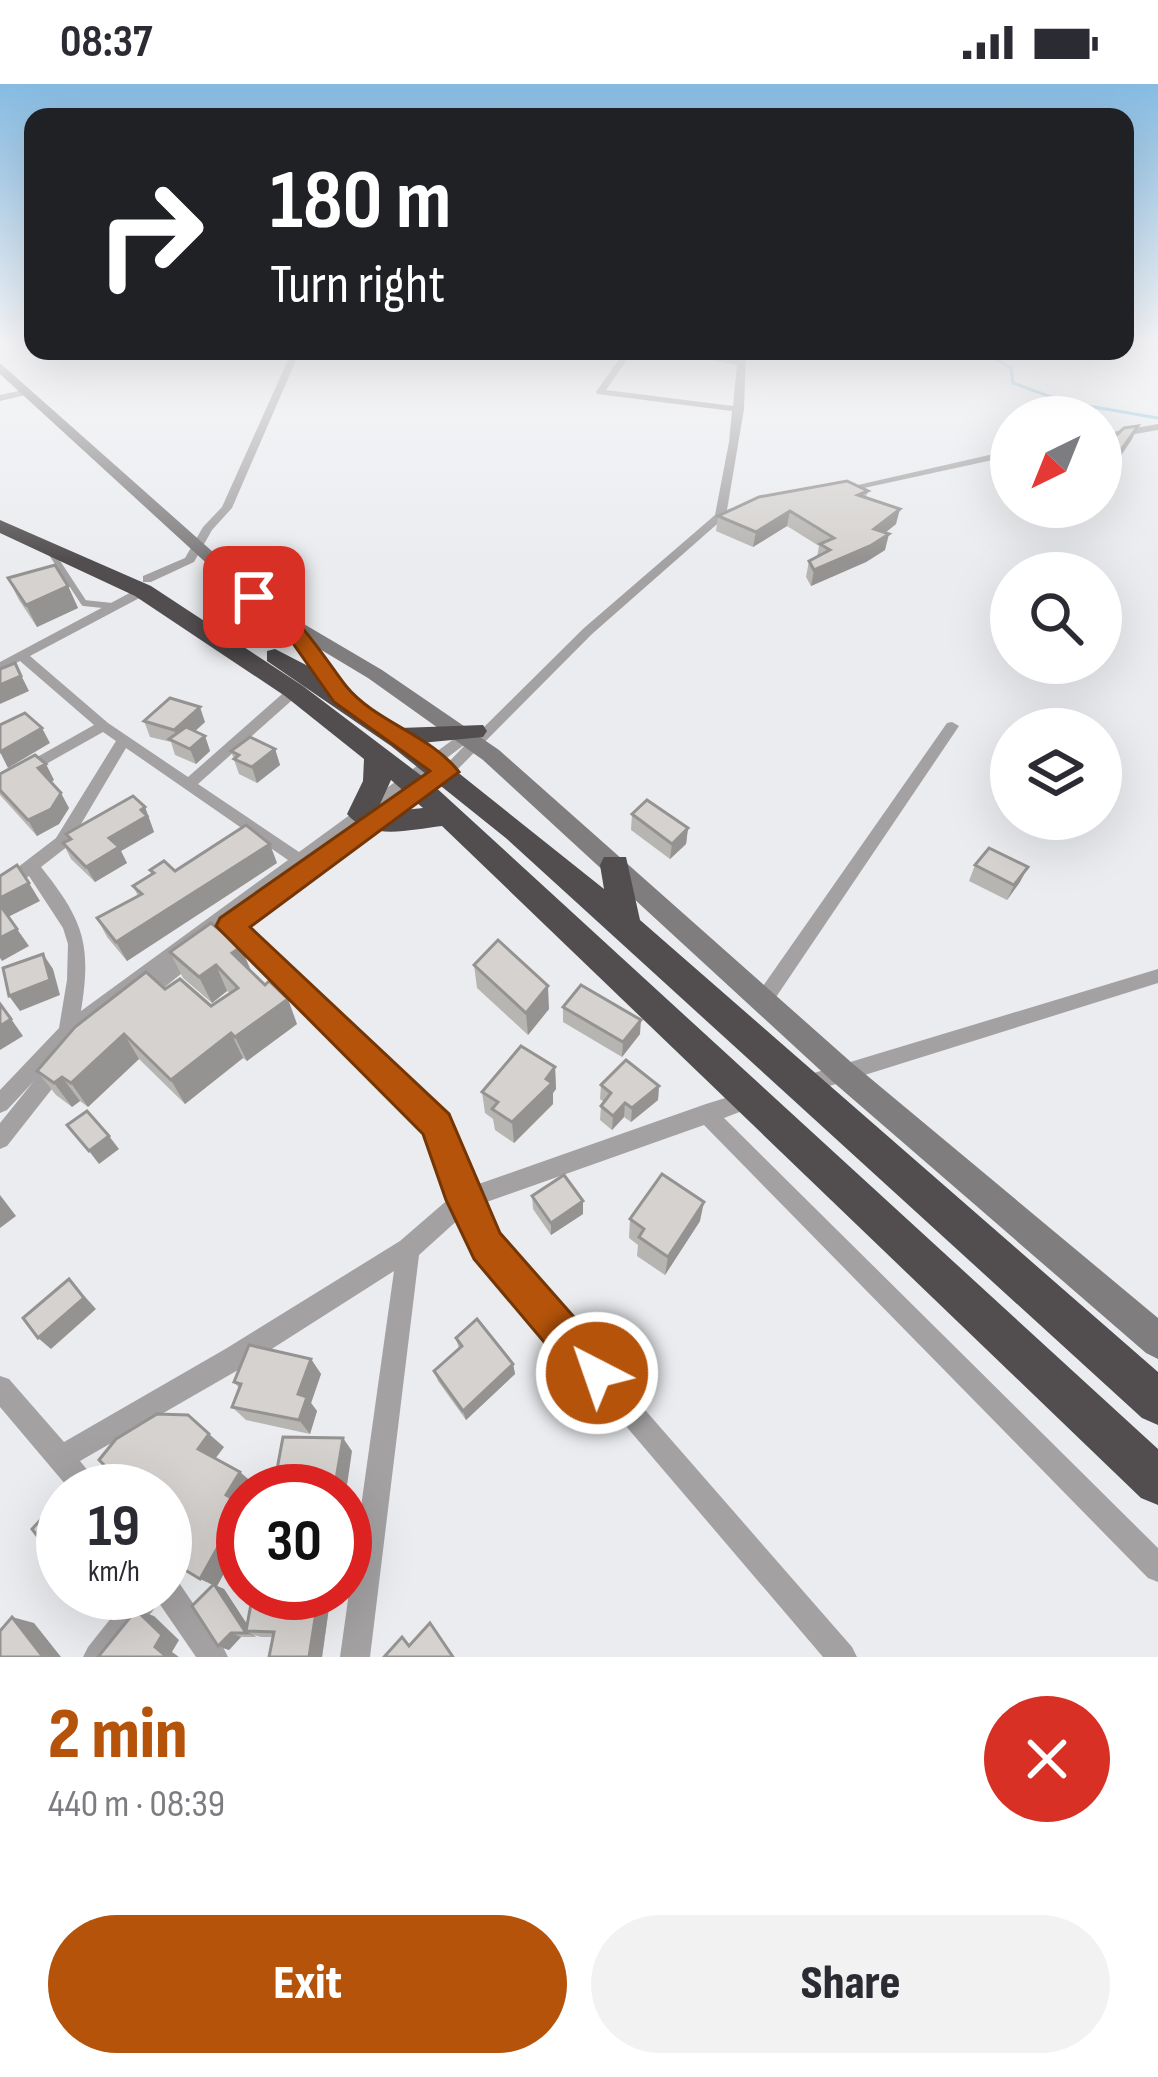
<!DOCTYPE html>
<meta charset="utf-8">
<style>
body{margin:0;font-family:"Sofia Sans Condensed",sans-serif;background:#f2f2f3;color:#2b2b33;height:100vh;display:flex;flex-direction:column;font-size:45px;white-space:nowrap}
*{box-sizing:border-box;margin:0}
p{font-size:39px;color:#7c7c81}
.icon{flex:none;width:66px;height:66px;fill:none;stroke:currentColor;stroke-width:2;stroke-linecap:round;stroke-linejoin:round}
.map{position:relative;height:1573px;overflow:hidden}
.panel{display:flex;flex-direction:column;background:#fff;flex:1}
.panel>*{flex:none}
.top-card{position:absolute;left:24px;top:24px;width:1110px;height:252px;border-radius:24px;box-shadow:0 12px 48px #0002;background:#202124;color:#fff;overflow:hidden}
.needle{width:78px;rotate:223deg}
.tools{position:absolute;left:990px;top:312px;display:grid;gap:24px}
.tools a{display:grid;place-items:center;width:132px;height:132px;border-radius:50%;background:#fff;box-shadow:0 12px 48px #0002;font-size:60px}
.speed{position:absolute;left:36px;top:1380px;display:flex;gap:24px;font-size:60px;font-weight:700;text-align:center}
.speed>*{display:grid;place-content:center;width:156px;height:156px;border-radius:50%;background:#fff;box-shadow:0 12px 48px #0002;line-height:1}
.speed small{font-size:30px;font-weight:400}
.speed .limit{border:18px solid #d22;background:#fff;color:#111}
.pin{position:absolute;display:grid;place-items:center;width:102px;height:102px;color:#fff;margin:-51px;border-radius:24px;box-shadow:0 6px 18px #0006}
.me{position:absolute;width:132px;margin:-66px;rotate:319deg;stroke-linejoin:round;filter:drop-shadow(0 0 9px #0008)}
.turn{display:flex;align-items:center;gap:42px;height:252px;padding:0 48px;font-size:54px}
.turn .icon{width:156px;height:156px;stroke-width:2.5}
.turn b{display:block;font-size:84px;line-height:102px}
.round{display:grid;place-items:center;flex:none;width:126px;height:126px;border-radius:63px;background:#f2f2f3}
.head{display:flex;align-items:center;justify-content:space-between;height:204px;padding:0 48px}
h1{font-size:72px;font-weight:800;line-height:90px;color:#b45309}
.cta{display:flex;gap:24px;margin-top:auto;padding:24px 48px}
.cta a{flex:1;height:138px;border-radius:72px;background:#b45309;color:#fff;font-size:48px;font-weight:800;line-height:138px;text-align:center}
.cta a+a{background:#f2f2f3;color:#2b2b33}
.status{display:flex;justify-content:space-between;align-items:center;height:84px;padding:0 60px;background:#fff;direction:ltr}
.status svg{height:33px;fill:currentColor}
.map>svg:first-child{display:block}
</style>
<div class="status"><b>08:37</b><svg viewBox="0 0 49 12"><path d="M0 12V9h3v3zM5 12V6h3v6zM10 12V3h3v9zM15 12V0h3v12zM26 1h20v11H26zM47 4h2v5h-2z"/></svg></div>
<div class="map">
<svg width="1158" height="1573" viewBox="0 0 1158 1573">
<rect width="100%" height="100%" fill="#eaecef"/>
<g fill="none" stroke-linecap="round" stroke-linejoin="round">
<path stroke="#93c5d9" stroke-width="3" d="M982,267L1011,284L1013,299L1065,318L1158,334"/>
<path stroke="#a3a1a2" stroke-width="6" d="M50,467L84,519L112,522"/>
<g fill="#a3a1a2" fill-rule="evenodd">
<path d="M292,267H300L232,424L212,446L194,478L151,498H143V492L185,474L203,443L222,423Z"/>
<path d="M625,267H633L606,306L733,322L737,281L665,267H684L737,276L738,267H746L744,325L727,426L733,424L738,427L724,434L592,550L452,691L242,842L444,1034L470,1103L706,1020L748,1007L755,1010L758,1016L755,1022L724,1034L1158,1464V1498L1148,1494L704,1041L478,1121L495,1154L852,1563L857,1573H823L479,1170L461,1133L419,1171L370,1573H340L394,1187L245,1282L80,1377L97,1398L101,1407H71L0,1323V1292L9,1295L64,1358L227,1264L400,1157L452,1112L429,1047L229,851L150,915L143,918L136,915L135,908L75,953L55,974L66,975L69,981L66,987L7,1062L0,1065V1039L34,997L7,1026L0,1029V1006L59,944L67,896L68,860L63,844L29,792L0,812V797L56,754L116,657L103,648L0,706V694L94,641L20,577L0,587V578L139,504H147V510L30,572L108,639L188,693L289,604H299V610L198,700L299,768L469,644L474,642L481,646L584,544L715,431L729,358L732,327L597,310L596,308ZM468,658L442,685L318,771ZM126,664L288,776L81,927C92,859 83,836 41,783L68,762Z"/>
<path d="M27,305L30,306V310L0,317V311Z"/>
<path d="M1158,340V346L1101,356V350Z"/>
<path d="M1011,366V372L841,409L836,406Z"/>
<path d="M952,638L959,642L770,922L763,925L756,922L754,917L756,912L947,639Z"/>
<path d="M1158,885V899L804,1010L797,1007L794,1001L797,995L804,992Z"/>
<path d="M165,1489L175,1493L223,1563L228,1573H196L159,1519L116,1573H83L88,1563L131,1509H165Z"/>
</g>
<path fill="#807d7e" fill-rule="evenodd" d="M0,279L275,523L382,586L499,666L852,979L1158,1234V1275L1146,1269L832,997L483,676L368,594L263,531L0,290Z"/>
<g fill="#524e4f" fill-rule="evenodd">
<path d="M0,436L151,502L303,602L431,699L1158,1365V1421L1141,1414L442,742C407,746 370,757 347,730L363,697L364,675L285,612L135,512L0,449ZM391,696L423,724L376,729Z"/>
<path d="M292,537L300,539L345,606L400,644L483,641L487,647L483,653L421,659L604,805L600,781L604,773H626L640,836L1158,1288V1341L1142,1334L507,755L391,662L267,577V567L275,565L308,582L281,544Z"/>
</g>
</g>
<g fill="#b7b5b2">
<path d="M1132,355L1108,391L1101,389V366Z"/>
<path d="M868,407L866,413L896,440L885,449V466L866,478L811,502L806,493L809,477L817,473L819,462L787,442L753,463L716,447L718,432Z"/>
<path d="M8,494L68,502L78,524L37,543L19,516Z"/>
<path d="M144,637L205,638L195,647L205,652L210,667L196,680L175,671L171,658L150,653Z"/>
<path d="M275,665L280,681L257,699L239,690L231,667Z"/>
<path d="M0,690L54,696L51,698L69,724L59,740L37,752L0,711Z"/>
<path d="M145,723L154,748L121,767L127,779L95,798L71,775L63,759L69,756L66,750Z"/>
<path d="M632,730L688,744L686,760L670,775L631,746Z"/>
<path d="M277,779L127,877L107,853L97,834L138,812L133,802L152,790L150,786L175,787Z"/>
<path d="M975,781L1020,798L1007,816L969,797Z"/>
<path d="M170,868L251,888L265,901L297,940L247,977L243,974L185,1020L139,975L88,1023L80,1017L72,1023L56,1011L37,987L165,905L211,922L230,909L227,907L212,919L183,894Z"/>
<path d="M474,881L549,925L528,951L477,904Z"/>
<path d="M563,923L640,950L622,973L563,938Z"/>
<path d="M555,983L556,1005L553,1009V1020L514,1059L495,1046L493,1035L485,1029L482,1008Z"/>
<path d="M601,1001L659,1002L658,1016L631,1038L624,1033L612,1046L600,1036L601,1022L604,1018L600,1015Z"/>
<path d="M532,1112L583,1130L551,1151L533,1125Z"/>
<path d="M630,1135L700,1137L665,1191L637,1172L638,1161L629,1154Z"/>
<path d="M456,1254L513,1280L515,1290L466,1336L438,1297L434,1287L459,1265Z"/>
<path d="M311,1275L321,1290L311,1319L317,1327L310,1350L246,1336L232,1323L239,1304L234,1298Z"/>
<path d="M224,1363L216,1374L254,1400L243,1407V1455L217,1502L224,1505L247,1540L331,1509L322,1573H269L273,1553H261L254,1551L256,1553H241L229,1566L218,1562L213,1501L165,1407Z"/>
</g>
<g fill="#959391">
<path d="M1138,342L1132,355L1108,391L1113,377Z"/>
<path d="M900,425L896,440L871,460L874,445Z"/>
<path d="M790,427L787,442L753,463L756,448Z"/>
<path d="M889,450L885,466L866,478L811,502L814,486Z"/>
<path d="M68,502L78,524L37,543L26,521Z"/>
<path d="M15,579L29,607L0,620V601Z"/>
<path d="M200,623L205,638L180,661L174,646Z"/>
<path d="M42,644L50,659L8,684L0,668Z"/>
<path d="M205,652L210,667L196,680L190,665Z"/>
<path d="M275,665L280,681L257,699L252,683Z"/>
<path d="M46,680L54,696L47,700L38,684Z"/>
<path d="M61,709L69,724L59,740L37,752L28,736Z"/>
<path d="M145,723L154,748L121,767L127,779L95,798L86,783L109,754Z"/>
<path d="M688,744L686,760L670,775L672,760Z"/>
<path d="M270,760L277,779L127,877L116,858Z"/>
<path d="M1028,783L1020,798L1007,816L1014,801Z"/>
<path d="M29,799L40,817L8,833L0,822V814Z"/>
<path d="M17,845L29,862L2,877L0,874V854Z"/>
<path d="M241,863L252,889L232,869Z"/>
<path d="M43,870L53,885L60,911L20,927L9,912Z"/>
<path d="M216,881L227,907L212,919L199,893Z"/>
<path d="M548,902L549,925L528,951L526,929Z"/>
<path d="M288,915L297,940L247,977L235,953Z"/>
<path d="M0,919L23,952L0,966Z"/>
<path d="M641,936L640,950L622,973L623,958Z"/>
<path d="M231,949L243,974L185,1020L171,996Z"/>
<path d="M124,950L139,975L88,1023L71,999Z"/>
<path d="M555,983L556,1005L553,1009V1020L514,1059L512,1038Z"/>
<path d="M62,993L80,1017L72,1023L54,999Z"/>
<path d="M659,1002L658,1016L631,1038L632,1024Z"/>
<path d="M625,1019L624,1033L612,1046L613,1032Z"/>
<path d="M109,1052L119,1065L99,1080L89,1067Z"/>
<path d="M0,1111L16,1132L0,1144Z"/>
<path d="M583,1117V1130L551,1151V1139Z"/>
<path d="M704,1118L700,1137L665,1191L668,1173Z"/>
<path d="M69,1195L96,1225L51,1265L38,1254Z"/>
<path d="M311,1275L321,1290L311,1319L317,1327L310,1350L299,1336L298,1310Z"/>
<path d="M513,1280L515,1290L466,1336L463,1327Z"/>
<path d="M209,1350L224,1363L213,1377L198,1365Z"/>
<path d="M343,1354L352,1367L345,1415V1407H334Z"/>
<path d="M240,1388L254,1400L250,1407H243V1455L217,1502L224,1505L252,1548L246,1547L256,1553L246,1549L215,1502L200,1495L226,1411Z"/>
<path d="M319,1509H331L322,1573H309Z"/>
<path d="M136,1526L154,1532L179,1556L172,1568L179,1573H167L155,1563Z"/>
<path d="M12,1533L34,1539L61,1573H43Z"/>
<path d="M231,1549L241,1553L229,1566L218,1562Z"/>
</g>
<g fill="#d5d2cf" stroke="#959391" stroke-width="3">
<path d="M1138,342L1113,377L1101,374V366L1124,344Z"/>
<path d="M847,397L868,407L858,411L900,425L874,445L889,450L870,462L814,486L809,477L830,466L820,460L834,454L790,427L756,448L718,432L759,413Z"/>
<path d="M55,481L68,502L26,521L8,494Z"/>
<path d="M15,579L21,592L0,601V585Z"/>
<path d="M170,614L200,623L174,646L144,637Z"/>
<path d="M25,629L42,644L0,668V641Z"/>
<path d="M186,643L205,652L190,665L169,655Z"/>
<path d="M250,653L275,665L252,683L234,675L239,671L231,667Z"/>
<path d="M35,671L46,680L38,684L61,709L51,725L28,736L0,706V690Z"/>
<path d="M133,712L145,723L141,726L147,732L109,754L119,763L86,783L63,759L71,755L66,750Z"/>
<path d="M647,716L688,744L672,760L632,730Z"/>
<path d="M246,741L270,760L116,858L97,834L142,810L133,802L154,789L150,786L164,777L175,787Z"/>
<path d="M989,764L1028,783L1014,801L975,781Z"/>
<path d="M17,781L29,799L0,814V792Z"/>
<path d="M0,821L17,845L0,854Z"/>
<path d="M211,839L241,863L232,869L265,901L269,897L288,915L235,953L231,949L171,996L124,950L71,999L62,993L54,999L37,987L75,943L146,888L165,905L180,895L211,922L238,904L216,881L199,893L170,868Z"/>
<path d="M498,856L548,902L526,929L474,881Z"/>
<path d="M43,870L50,896L9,912L3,884Z"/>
<path d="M581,901L641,936L623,958L563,923Z"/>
<path d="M0,920L11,935L0,942Z"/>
<path d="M521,962L555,983L546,995L552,999L512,1038L492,1025L498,1018L482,1008Z"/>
<path d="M626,976L659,1002L632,1024L625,1019L613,1032L601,1022L611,1009L601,1001Z"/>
<path d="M87,1027L109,1052L89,1067L67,1041Z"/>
<path d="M662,1090L704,1118L668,1173L639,1153L644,1145L630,1135Z"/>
<path d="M564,1091L583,1117L551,1139L532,1112Z"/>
<path d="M69,1195L84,1214L38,1254L23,1234Z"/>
<path d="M477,1235L513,1280L463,1327L434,1287L462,1262L456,1254Z"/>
<path d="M249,1261L311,1275L298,1310L307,1313L299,1336L232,1323L241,1300L234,1298Z"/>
<path d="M157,1330L188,1331L209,1350L198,1365L240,1388L226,1411L242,1420L200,1495L165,1474V1407H129L130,1406L99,1376L116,1355Z"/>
<path d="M283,1353L343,1354L334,1407H273Z"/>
<path d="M63,1412V1485L32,1445Z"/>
<path d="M214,1500L246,1549H231L218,1562L192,1522Z"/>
<path d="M253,1509H319L309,1573H269L274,1548L246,1547Z"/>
<path d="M136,1526L162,1551L155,1563L167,1573H98Z"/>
<path d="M12,1533L43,1573H0V1547Z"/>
<path d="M430,1539L453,1573H384L402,1553L409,1562Z"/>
</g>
<linearGradient id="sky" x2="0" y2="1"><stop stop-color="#86bbe2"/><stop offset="0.54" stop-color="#f6f6f8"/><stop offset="1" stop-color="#f6f6f8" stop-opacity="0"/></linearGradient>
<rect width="1158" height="475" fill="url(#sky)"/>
<path fill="#b45309" stroke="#753606" stroke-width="3" d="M246,509C284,504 325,576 346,602C375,638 431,651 459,688L250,843L449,1030L500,1149L611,1275L617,1289L611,1303L597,1309L582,1303L474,1175L446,1116L423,1050L216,842L220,834L430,687L334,618L285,548L246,518Z"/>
</svg>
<div class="tools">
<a><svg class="needle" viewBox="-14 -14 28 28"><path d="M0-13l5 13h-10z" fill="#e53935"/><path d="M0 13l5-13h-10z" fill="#7c7c81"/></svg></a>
<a><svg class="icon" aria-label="search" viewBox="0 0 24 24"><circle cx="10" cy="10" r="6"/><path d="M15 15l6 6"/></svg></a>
<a><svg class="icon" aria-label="layers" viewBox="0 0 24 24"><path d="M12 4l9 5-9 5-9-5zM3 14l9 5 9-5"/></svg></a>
</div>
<div class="speed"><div>19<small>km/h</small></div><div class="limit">30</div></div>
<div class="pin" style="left:254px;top:513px;background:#d93025"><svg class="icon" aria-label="arrive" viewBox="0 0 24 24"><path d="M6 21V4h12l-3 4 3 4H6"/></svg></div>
<svg class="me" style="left:597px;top:1289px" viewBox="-20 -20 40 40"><circle r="17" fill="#b45309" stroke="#fff" stroke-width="3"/><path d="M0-11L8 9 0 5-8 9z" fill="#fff"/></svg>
<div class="top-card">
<div class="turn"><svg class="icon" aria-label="right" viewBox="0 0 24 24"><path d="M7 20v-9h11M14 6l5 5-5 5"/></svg><div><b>180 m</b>Turn right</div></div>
</div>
</div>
<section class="panel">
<div class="head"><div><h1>2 min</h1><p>440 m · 08:39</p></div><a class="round" style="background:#d93025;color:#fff"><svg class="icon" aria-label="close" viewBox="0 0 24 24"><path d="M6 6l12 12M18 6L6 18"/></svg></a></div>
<div class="cta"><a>Exit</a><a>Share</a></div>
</section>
